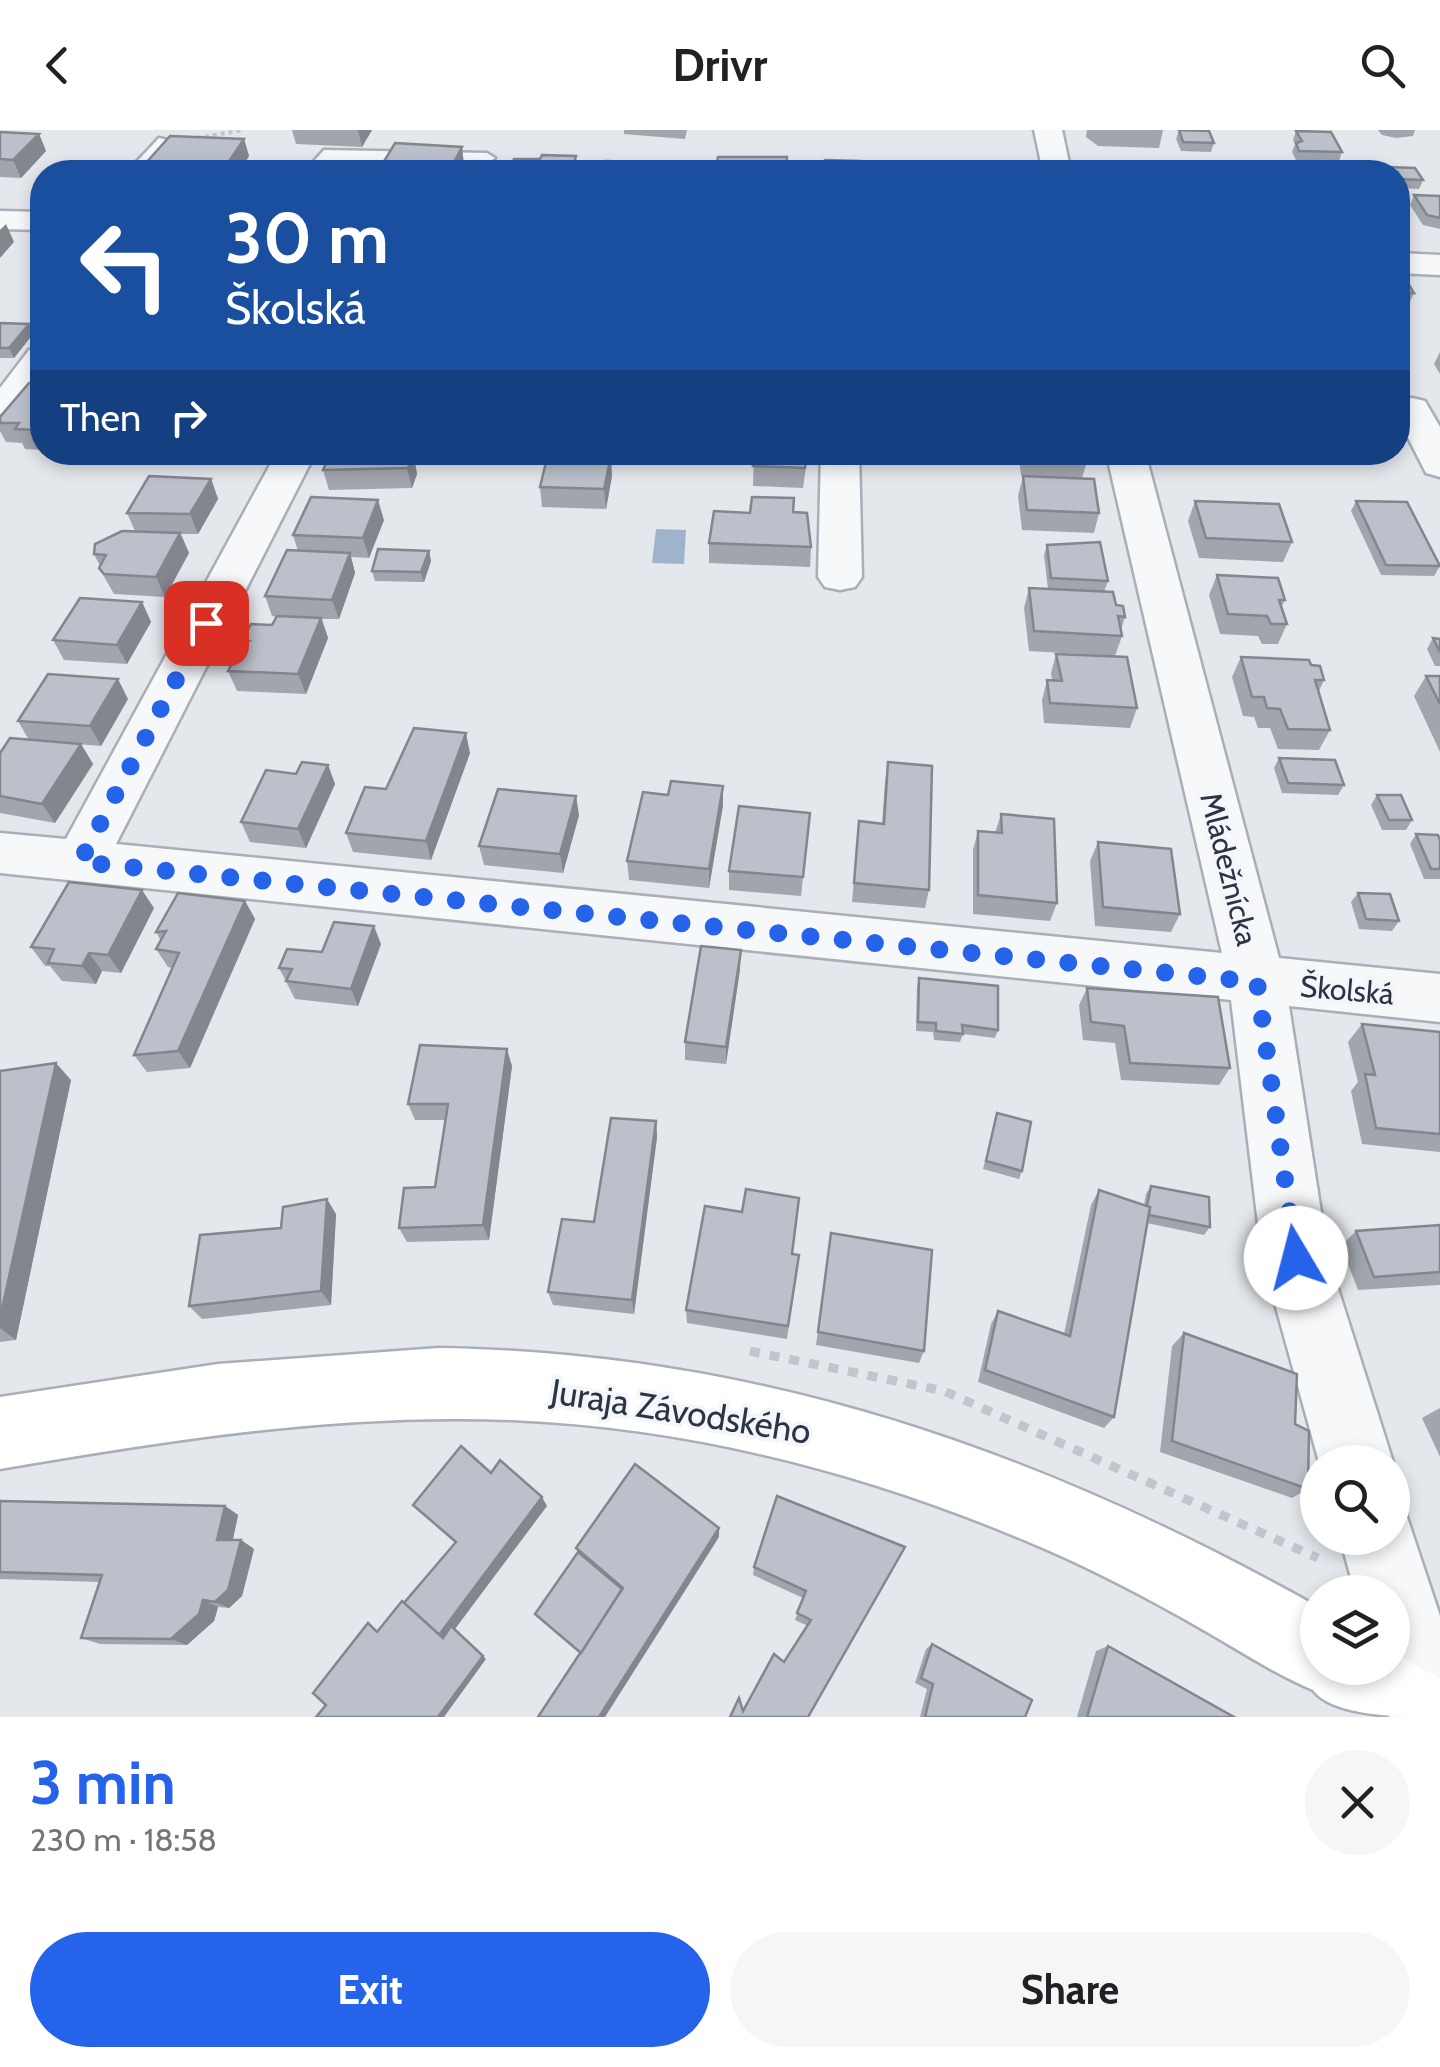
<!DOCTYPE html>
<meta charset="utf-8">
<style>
body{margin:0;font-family:Cabin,sans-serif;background:#f6f6f6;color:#202124;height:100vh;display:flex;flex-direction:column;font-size:38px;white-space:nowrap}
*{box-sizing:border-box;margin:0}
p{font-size:32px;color:#757577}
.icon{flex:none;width:55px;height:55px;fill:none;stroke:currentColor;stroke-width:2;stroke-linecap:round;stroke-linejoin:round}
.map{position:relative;height:1587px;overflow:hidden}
.details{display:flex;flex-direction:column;background:#fff;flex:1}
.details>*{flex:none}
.top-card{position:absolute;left:30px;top:30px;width:1380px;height:305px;border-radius:40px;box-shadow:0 5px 15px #0003;background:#1a4fa0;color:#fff;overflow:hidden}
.controls{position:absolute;left:1300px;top:1315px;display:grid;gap:20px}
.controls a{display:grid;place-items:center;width:110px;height:110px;border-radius:50%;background:#fff;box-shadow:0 5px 15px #0003;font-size:50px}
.pin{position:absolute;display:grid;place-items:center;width:85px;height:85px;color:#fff;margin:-42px;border-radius:20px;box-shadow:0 5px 15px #0006}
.me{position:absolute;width:110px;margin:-55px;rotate:352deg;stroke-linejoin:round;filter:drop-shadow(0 0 8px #0008)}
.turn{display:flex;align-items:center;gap:35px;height:210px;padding:0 30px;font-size:45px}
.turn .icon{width:130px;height:130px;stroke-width:2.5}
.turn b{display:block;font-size:70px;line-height:85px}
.then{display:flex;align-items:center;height:95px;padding:0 30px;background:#0003;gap:20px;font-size:38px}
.round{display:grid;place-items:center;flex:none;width:105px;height:105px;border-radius:52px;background:#f6f6f6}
.head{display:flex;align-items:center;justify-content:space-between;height:170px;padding:0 30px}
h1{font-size:60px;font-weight:800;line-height:75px;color:#2563eb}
.action{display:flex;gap:20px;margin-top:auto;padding:20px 30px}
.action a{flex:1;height:115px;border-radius:60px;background:#2563eb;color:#fff;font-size:40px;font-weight:800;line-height:115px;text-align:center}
.action a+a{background:#f6f6f6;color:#202124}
header{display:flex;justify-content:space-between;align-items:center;height:130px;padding:0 30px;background:#fff;font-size:45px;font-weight:800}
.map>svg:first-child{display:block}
</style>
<header><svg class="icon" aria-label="back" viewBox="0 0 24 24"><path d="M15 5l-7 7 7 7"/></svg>Drivr<svg class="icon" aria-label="search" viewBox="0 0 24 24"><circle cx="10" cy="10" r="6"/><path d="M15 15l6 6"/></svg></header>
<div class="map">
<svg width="1440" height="1587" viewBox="0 0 1440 1587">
<rect width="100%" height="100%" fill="#e4e7ec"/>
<path fill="#9fb4cc" d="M656,399L686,400L684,434L652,433Z"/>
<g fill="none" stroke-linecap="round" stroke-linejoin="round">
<g stroke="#a9aeb7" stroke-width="5">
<g id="lane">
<path d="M159,8L172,11L143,42H127Z"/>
<path d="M324,20L487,23L495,28L487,33L328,30L320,42H304Z"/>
</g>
</g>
<g stroke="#a9aeb7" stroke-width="5">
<g id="street">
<path d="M1034,0H1062L1071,42H1043Z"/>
<path d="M0,81L42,82V100L0,99Z"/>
<path d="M1398,123L1440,125V145L1398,143Z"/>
<path d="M42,217V252L13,291L0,294V258L29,220Z"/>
<path d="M1412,268L1425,271L1440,297V347L1426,343L1398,288L1399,271Z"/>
<path d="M277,322H316L116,714L1222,823L1106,322H1145L1279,828L1440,844V892L1289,876L1328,1127L1393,1332L1392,1333L1319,1332L1262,1127L1231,870L0,743V703L66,709Z"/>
<path d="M821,322H859L862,447L855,457L840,460L825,457L818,447Z"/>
<path d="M1392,1376L1405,1381L1440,1486V1587H1389L1375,1538H1392V1462H1355L1340,1408H1392Z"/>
</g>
</g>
<g stroke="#a9aeb7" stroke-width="5">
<path id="secondary" d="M439,1218C760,1223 1040,1321 1318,1477V1538H1392V1521L1440,1549V1587C1403,1587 1333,1587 1313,1560C1275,1544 1242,1522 1207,1502C1148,1468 1087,1436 1024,1410C862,1342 688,1297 511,1290C339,1283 169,1310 0,1339V1267L218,1234Z"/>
</g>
<path stroke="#c2c5cb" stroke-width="4" stroke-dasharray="4 4" stroke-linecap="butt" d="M197,8L244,0"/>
<path stroke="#c2c5cb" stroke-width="9" stroke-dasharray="10 10" stroke-linecap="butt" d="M750,1221L944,1261L1318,1428"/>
<use href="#lane" fill="#f7f8fa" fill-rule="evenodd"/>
<use href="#street" fill="#f7f8fa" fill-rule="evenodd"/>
<use href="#secondary" fill="#fff" fill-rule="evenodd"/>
</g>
<g fill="#a1a5ae">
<path d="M292,0H372L362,17L296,14Z"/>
<path d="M624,0H687L685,9L624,4Z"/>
<path d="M1087,0H1163L1159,18L1098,16L1086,7Z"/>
<path d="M1179,0L1214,13L1211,22L1181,21L1176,9Z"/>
<path d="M1378,0H1415L1413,6L1396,8L1382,5Z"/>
<path d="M1296,1L1342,22L1339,31L1296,30L1292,22L1295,14L1293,10Z"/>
<path d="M0,2L39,4L46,21L21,48L0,47Z"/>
<path d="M244,9L249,26L239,42H148L145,34Z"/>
<path d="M464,34L461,42H381L380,38Z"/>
<path d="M1387,37L1423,50L1419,59L1398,58V42H1385Z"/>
<path d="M1414,65L1440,66V99L1423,95L1410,75Z"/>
<path d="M1398,143L1414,163L1410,172H1398Z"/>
<path d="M0,193L29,194L33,204L14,228H0Z"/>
<path d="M1440,222V244L1434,234Z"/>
<path d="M42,253V320L25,319L22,313L6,312L0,301V287Z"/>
<path d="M193,322H244L241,327L194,324Z"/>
<path d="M413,322L417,344L412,358L329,360L323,340Z"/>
<path d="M754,322H808L803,358L753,356Z"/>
<path d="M1018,322H1087L1088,328L1082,348L1021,345Z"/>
<path d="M1169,322H1225L1223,327L1170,325Z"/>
<path d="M612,346L606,379L542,377L540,357Z"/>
<path d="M1023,346L1099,383L1094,403L1022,400L1018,366Z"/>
<path d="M211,349L218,369L198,404H181L189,423L165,467L114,464L99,438L100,436L94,424L135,401L127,383Z"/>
<path d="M1195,371L1292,412L1283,432L1199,428L1188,391Z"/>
<path d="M1356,371L1440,436L1434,446L1381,445L1351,381Z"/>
<path d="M793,382L811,417L810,437L709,433V413L750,383Z"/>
<path d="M384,390L369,428L351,427L355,443L339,489H322L328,508L306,564L237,561L228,541L244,514L243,510L272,495L277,487L272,486L265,466L298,421L293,405Z"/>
<path d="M1047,415L1108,451L1104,462L1125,487L1121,500L1122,506L1115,526L1029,521L1024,478L1029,458L1048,459L1044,425Z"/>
<path d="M429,421L431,431L424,452L375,451L372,441Z"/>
<path d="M1217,445L1285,470L1281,478L1287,494L1278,514H1262L1258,506L1220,504L1209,465Z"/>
<path d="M142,472L151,492L127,534L64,530L53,510Z"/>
<path d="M1433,508L1440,509V536H1435L1427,519Z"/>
<path d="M1056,524L1137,578L1130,598L1044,593L1042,570L1047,550H1052L1051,543Z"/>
<path d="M1241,527L1311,535L1324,550L1319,561L1330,600L1319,620L1278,619L1270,598H1258L1254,587L1243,586L1232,547Z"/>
<path d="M1426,546H1440V622L1414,566Z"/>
<path d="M128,569L101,616L77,614H81L93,634L55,693L0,683V623L29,610L18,591Z"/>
<path d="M470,623L431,730L353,722L346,703Z"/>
<path d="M1279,628L1344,655L1338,665L1282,663L1274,638Z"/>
<path d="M888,632L929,760L925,778L852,772L859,691L882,694L885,652Z"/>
<path d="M328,635L335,654L306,718L250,712L241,692L296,644Z"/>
<path d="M723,656V675L709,758L629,750L627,731Z"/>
<path d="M1377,665L1412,690L1406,700H1382L1371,675Z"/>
<path d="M810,683L801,766L729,760V741Z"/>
<path d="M1001,684L1057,773L1050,791L973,784V720L978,701L995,703Z"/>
<path d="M579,685L563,743L484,735L479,716Z"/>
<path d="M1416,704L1440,710V749H1424L1410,714Z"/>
<path d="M1098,712L1180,784L1171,802L1095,796L1090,731Z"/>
<path d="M1358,763L1399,791L1392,801L1359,799L1351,772Z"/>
<path d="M245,771L255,789L190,938L147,942L134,925L173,838L168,837L156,819L161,811L156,802Z"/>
<path d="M154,778L121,843L102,841L96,854L62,851L50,836H45L31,817Z"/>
<path d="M381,814L358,876L295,869L279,838L322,822Z"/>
<path d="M740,839L726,934L685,930V912Z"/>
<path d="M919,848L998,900L995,908L963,904L960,912L934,910L933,902L916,901L917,857Z"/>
<path d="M1087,858L1230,938L1219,955L1121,950L1115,913L1083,910L1079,875Z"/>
<path d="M1362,894L1440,902V1022L1362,1014L1351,961L1358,952L1348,912Z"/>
<path d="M512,936L489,1110L407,1112L399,1098L435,1057L445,990H415L408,974Z"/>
<path d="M0,941L71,950L16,1210L0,1212Z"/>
<path d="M997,983L1022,1041L1019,1049L983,1039Z"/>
<path d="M656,991L657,1007L634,1184L553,1175L548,1162L594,1092Z"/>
<path d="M1151,1056L1210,1097L1204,1105L1147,1093L1114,1287L1104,1298L978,1252L991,1194L998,1181L1064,1204L1091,1075L1099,1060L1144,1075L1146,1064Z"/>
<path d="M336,1084L331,1175L202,1189L189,1176L281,1098Z"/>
<path d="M1440,1095V1155L1358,1160L1341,1116L1356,1101Z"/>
<path d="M831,1103L924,1221L919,1233L816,1215Z"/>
<path d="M799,1125L787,1209L687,1193L686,1180Z"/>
<path d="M1184,1203L1295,1294L1308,1359L1292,1368L1160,1322L1172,1216Z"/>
<path d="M1440,1278V1327L1422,1288Z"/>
<path d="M0,1371L225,1376L238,1385L233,1410H241L254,1419L242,1466L229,1478L218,1477L214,1491L187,1515L100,1514L81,1508L100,1452L0,1449Z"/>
<path d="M905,1417L743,1581L784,1532L808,1496L795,1490L803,1468L753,1445L754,1437Z"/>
<path d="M932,1514L1025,1587H920L927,1559L915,1553L926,1519Z"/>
<path d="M1108,1516L1234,1587H1077L1096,1521Z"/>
</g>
<g fill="#83868d">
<path d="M358,0H372L362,17Z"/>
<path d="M39,4L46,21L21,48L13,30Z"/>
<path d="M244,9L249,26L239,42H228L226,36Z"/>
<path d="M462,17L464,34L461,42H451L450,40Z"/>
<path d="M576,26L577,42H571Z"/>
<path d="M6,94L14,112L0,128V100Z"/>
<path d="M29,194L33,204L14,228L9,218Z"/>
<path d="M41,294L42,296V313L36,300Z"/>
<path d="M403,322H413L417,344L412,358Z"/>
<path d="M611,326L612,346L606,379L604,359Z"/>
<path d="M211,349L218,369L198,404L190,384Z"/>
<path d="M378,370L384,390L369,428L363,408Z"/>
<path d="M180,403L189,423L165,467L156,447Z"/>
<path d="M429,421L431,431L424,452L421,442Z"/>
<path d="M350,423L355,443L339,489L332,470Z"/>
<path d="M142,472L151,492L127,534L117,515Z"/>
<path d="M321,488L328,508L306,564L298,544Z"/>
<path d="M118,549L128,569L101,616L90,596Z"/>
<path d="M466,603L470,623L431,730L426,711Z"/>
<path d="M81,614L93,634L55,693L42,674Z"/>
<path d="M328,635L335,654L306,718L298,699Z"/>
<path d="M723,656V675L709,758V739Z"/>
<path d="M576,666L579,685L563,743L560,724Z"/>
<path d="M142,760L154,778L121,843L108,825Z"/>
<path d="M245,771L255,789L190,938L178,921Z"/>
<path d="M374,796L381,814L358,876L351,859Z"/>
<path d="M741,820L740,839L726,934V917Z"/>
<path d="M89,823L102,841L96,854L82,836Z"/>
<path d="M507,919L512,936L489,1110L483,1095Z"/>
<path d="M56,933L71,950L16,1210L0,1198V1188Z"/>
<path d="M656,991L657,1007L634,1184L632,1170Z"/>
<path d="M327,1069L336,1084L331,1175L321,1161Z"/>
<path d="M542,1367L547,1376L455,1499L486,1529L444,1587H438L439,1505L407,1474Z"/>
<path d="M225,1376L238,1385L231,1418L217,1410Z"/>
<path d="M719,1398V1407L605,1587H599Z"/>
<path d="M241,1410L254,1419L242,1466L229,1478L215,1472Z"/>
<path d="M203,1470L218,1477L214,1491L187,1515L171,1509Z"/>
</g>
<g fill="#bbc0ca" stroke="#83868d" stroke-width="2.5">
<path d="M1179,0L1209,1L1214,13L1183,12Z"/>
<path d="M1296,1L1331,2L1342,22L1299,21L1296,13L1302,11Z"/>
<path d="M0,2L39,4L13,30L0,29Z"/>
<path d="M170,6L244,9L226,36L145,34Z"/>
<path d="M395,13L462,17L450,40L380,38Z"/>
<path d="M542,25L576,26L571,42H508L514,29H540Z"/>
<path d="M718,27H787L786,42H715Z"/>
<path d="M825,30L860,31L859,37L866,38V42H814L815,36L825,37Z"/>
<path d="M606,31L662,33L660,42H602Z"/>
<path d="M905,33L960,36L961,42H899L906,40Z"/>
<path d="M351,37L372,38L369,42H347Z"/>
<path d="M1387,37L1415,38L1423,50L1398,49V42H1390Z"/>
<path d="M1414,65L1440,66V88L1427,85Z"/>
<path d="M1398,143H1402L1414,163L1398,162Z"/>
<path d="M0,193L29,194L9,218H0Z"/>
<path d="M29,253H42V294L36,300L15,299L19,293H0V287Z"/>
<path d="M331,322H403V324H413L408,338L323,340Z"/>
<path d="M754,322H807L805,338L753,336Z"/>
<path d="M1025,322H1087L1088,328L1026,326Z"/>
<path d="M548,324L611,326L604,359L540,357Z"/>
<path d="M149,346L211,349L190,384L127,383Z"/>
<path d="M1023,346L1094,349L1099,383L1027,380Z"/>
<path d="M311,367L378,370L363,408L293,405Z"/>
<path d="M752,367L794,368L793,382L807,383L811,417L709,413L714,381L750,383Z"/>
<path d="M1195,371L1279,374L1292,412L1206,408Z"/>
<path d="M1356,371L1407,372L1440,436L1386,435Z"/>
<path d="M122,401L180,403L156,447L104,444L99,438L106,425L94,424L95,414Z"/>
<path d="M1100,412L1108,451L1051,448L1047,415Z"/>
<path d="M378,419L429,421L421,442L372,441Z"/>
<path d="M287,420L350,423L332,470L265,466Z"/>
<path d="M1217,445L1278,448L1285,470H1279L1287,494H1271L1267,486L1228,484Z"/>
<path d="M1029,458L1113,462L1116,475L1123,476L1125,487L1118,486L1122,506L1034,501Z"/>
<path d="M80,468L142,472L117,515L53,510Z"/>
<path d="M277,486L321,488L298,544L228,541L241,516L249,511L243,510L251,494L272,495Z"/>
<path d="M1433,508L1440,509V522Z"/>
<path d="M1056,524L1127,527L1137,578L1050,573L1047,550L1062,551Z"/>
<path d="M1241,527L1309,530L1311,535L1320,536L1324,550H1315L1330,600L1288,599L1280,579L1267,578L1264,567H1252Z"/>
<path d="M48,544L118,549L90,596L18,591Z"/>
<path d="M1426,546H1440V574Z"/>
<path d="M414,598L466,603L426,711L346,703L365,657L386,659Z"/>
<path d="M10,608L81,614L42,674L0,666V623Z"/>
<path d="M1279,628L1335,630L1344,655L1288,653Z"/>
<path d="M302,632L328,635L298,699L241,692L266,640L296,644Z"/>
<path d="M888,632L932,636L929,760L854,753L859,691L884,694Z"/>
<path d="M671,651L723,656L709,739L627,731L643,662L668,665Z"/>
<path d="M498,659L576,666L560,724L479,716Z"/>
<path d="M1377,665H1401L1412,690H1389Z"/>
<path d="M739,676L810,683L803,747L729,741Z"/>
<path d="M1001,684L1054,689L1057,773L978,765V701L1002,703Z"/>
<path d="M1416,704L1438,705L1440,710V739H1431Z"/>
<path d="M1098,712L1171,719L1180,784L1103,777Z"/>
<path d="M69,752L142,760L108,825L89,823L82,836L48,833L54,819L31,817Z"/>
<path d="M178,763L245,771L178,921L134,925L179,823L156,819L166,801L156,802Z"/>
<path d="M1358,763L1390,764L1399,791L1366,789Z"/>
<path d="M334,792L374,796L351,859L286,851L292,839L279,838L287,819L322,822Z"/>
<path d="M701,816L741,820L726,917L685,912Z"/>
<path d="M919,848L998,856V900L962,895L963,904L936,901V893L918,892Z"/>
<path d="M1087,858L1218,867L1230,938L1130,933L1124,896L1091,892Z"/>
<path d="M1362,894L1440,902V1004L1376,998L1365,944L1375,945Z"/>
<path d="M420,915L507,919L483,1095L399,1098L404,1058L435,1057L448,974H408Z"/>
<path d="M56,933L0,1188V941Z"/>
<path d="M997,983L1031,992L1022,1041L986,1031Z"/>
<path d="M611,988L656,991L632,1170L548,1162L562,1089L594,1092Z"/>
<path d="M1151,1056L1209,1067L1210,1097L1149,1085L1150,1077L1147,1076Z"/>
<path d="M746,1059L799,1068L792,1124L799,1125L788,1196L686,1180L705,1076L742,1082Z"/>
<path d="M1099,1060L1150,1077L1114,1287L985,1240L998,1181L1070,1206Z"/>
<path d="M327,1069L321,1161L189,1176L200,1105L281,1098L283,1077Z"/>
<path d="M1440,1095V1142L1374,1147L1356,1101Z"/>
<path d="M831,1103L932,1120L924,1221L818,1202Z"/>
<path d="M1184,1203L1297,1244L1295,1294L1309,1301L1308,1359L1172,1311Z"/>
<path d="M461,1316L491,1343L500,1330L542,1367L439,1505L404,1473L456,1412L413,1375Z"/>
<path d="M635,1334L719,1398L599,1587H538L623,1458L576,1418Z"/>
<path d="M777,1366L905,1417L808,1587H730L739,1568L743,1581L774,1524L784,1532L811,1490L797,1483L806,1461L754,1437Z"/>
<path d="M0,1371L225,1376L217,1410H241L228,1460L215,1472L203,1470L199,1484L171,1509L81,1508L102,1445L0,1442Z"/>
<path d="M578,1422L622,1459L581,1523L535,1484Z"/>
<path d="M402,1471L443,1508L451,1496L483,1526L438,1587H316L326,1575L313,1563L368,1493L377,1502Z"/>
<path d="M932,1514L1032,1570L1025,1587H925L933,1554L921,1548Z"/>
<path d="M1108,1516L1234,1587H1087Z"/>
</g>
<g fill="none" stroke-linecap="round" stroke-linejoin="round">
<path stroke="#2563eb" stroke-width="18" stroke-dasharray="0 32.4" d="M206,493L80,732L1257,852L1296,1128"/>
</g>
<g text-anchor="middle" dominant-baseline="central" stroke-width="8" stroke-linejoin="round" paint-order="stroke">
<g font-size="30" fill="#2b3445" stroke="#f4f6f9">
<text transform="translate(1229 739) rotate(76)">Mládežnícka</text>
<text transform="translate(1347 860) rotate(5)">Školská</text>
</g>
<g font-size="35" fill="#2b3445" stroke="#f4f6f9">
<text transform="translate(681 1281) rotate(9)">Juraja Závodského</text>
</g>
</g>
</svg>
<div class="controls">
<a><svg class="icon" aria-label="search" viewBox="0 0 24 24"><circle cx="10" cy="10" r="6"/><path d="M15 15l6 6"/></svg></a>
<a><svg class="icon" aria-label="layers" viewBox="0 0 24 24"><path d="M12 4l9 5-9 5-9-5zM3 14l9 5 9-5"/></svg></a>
</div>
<div class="pin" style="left:206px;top:493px;background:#d93025"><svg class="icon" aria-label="arrive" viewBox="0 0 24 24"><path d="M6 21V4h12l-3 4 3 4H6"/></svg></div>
<svg class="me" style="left:1296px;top:1128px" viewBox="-20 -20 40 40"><circle r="19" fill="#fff"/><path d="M0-13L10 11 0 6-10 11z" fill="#2563eb"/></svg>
<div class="top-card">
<div class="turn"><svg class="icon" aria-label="left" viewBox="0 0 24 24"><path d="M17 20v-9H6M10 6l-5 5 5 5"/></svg><div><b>30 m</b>Školská</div></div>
<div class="then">Then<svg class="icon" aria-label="right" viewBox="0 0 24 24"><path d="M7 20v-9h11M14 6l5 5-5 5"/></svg></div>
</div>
</div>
<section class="details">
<div class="head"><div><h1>3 min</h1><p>230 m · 18:58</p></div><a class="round"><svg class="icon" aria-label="close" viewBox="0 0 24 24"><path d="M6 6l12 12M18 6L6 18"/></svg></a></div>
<div class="action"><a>Exit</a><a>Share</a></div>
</section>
